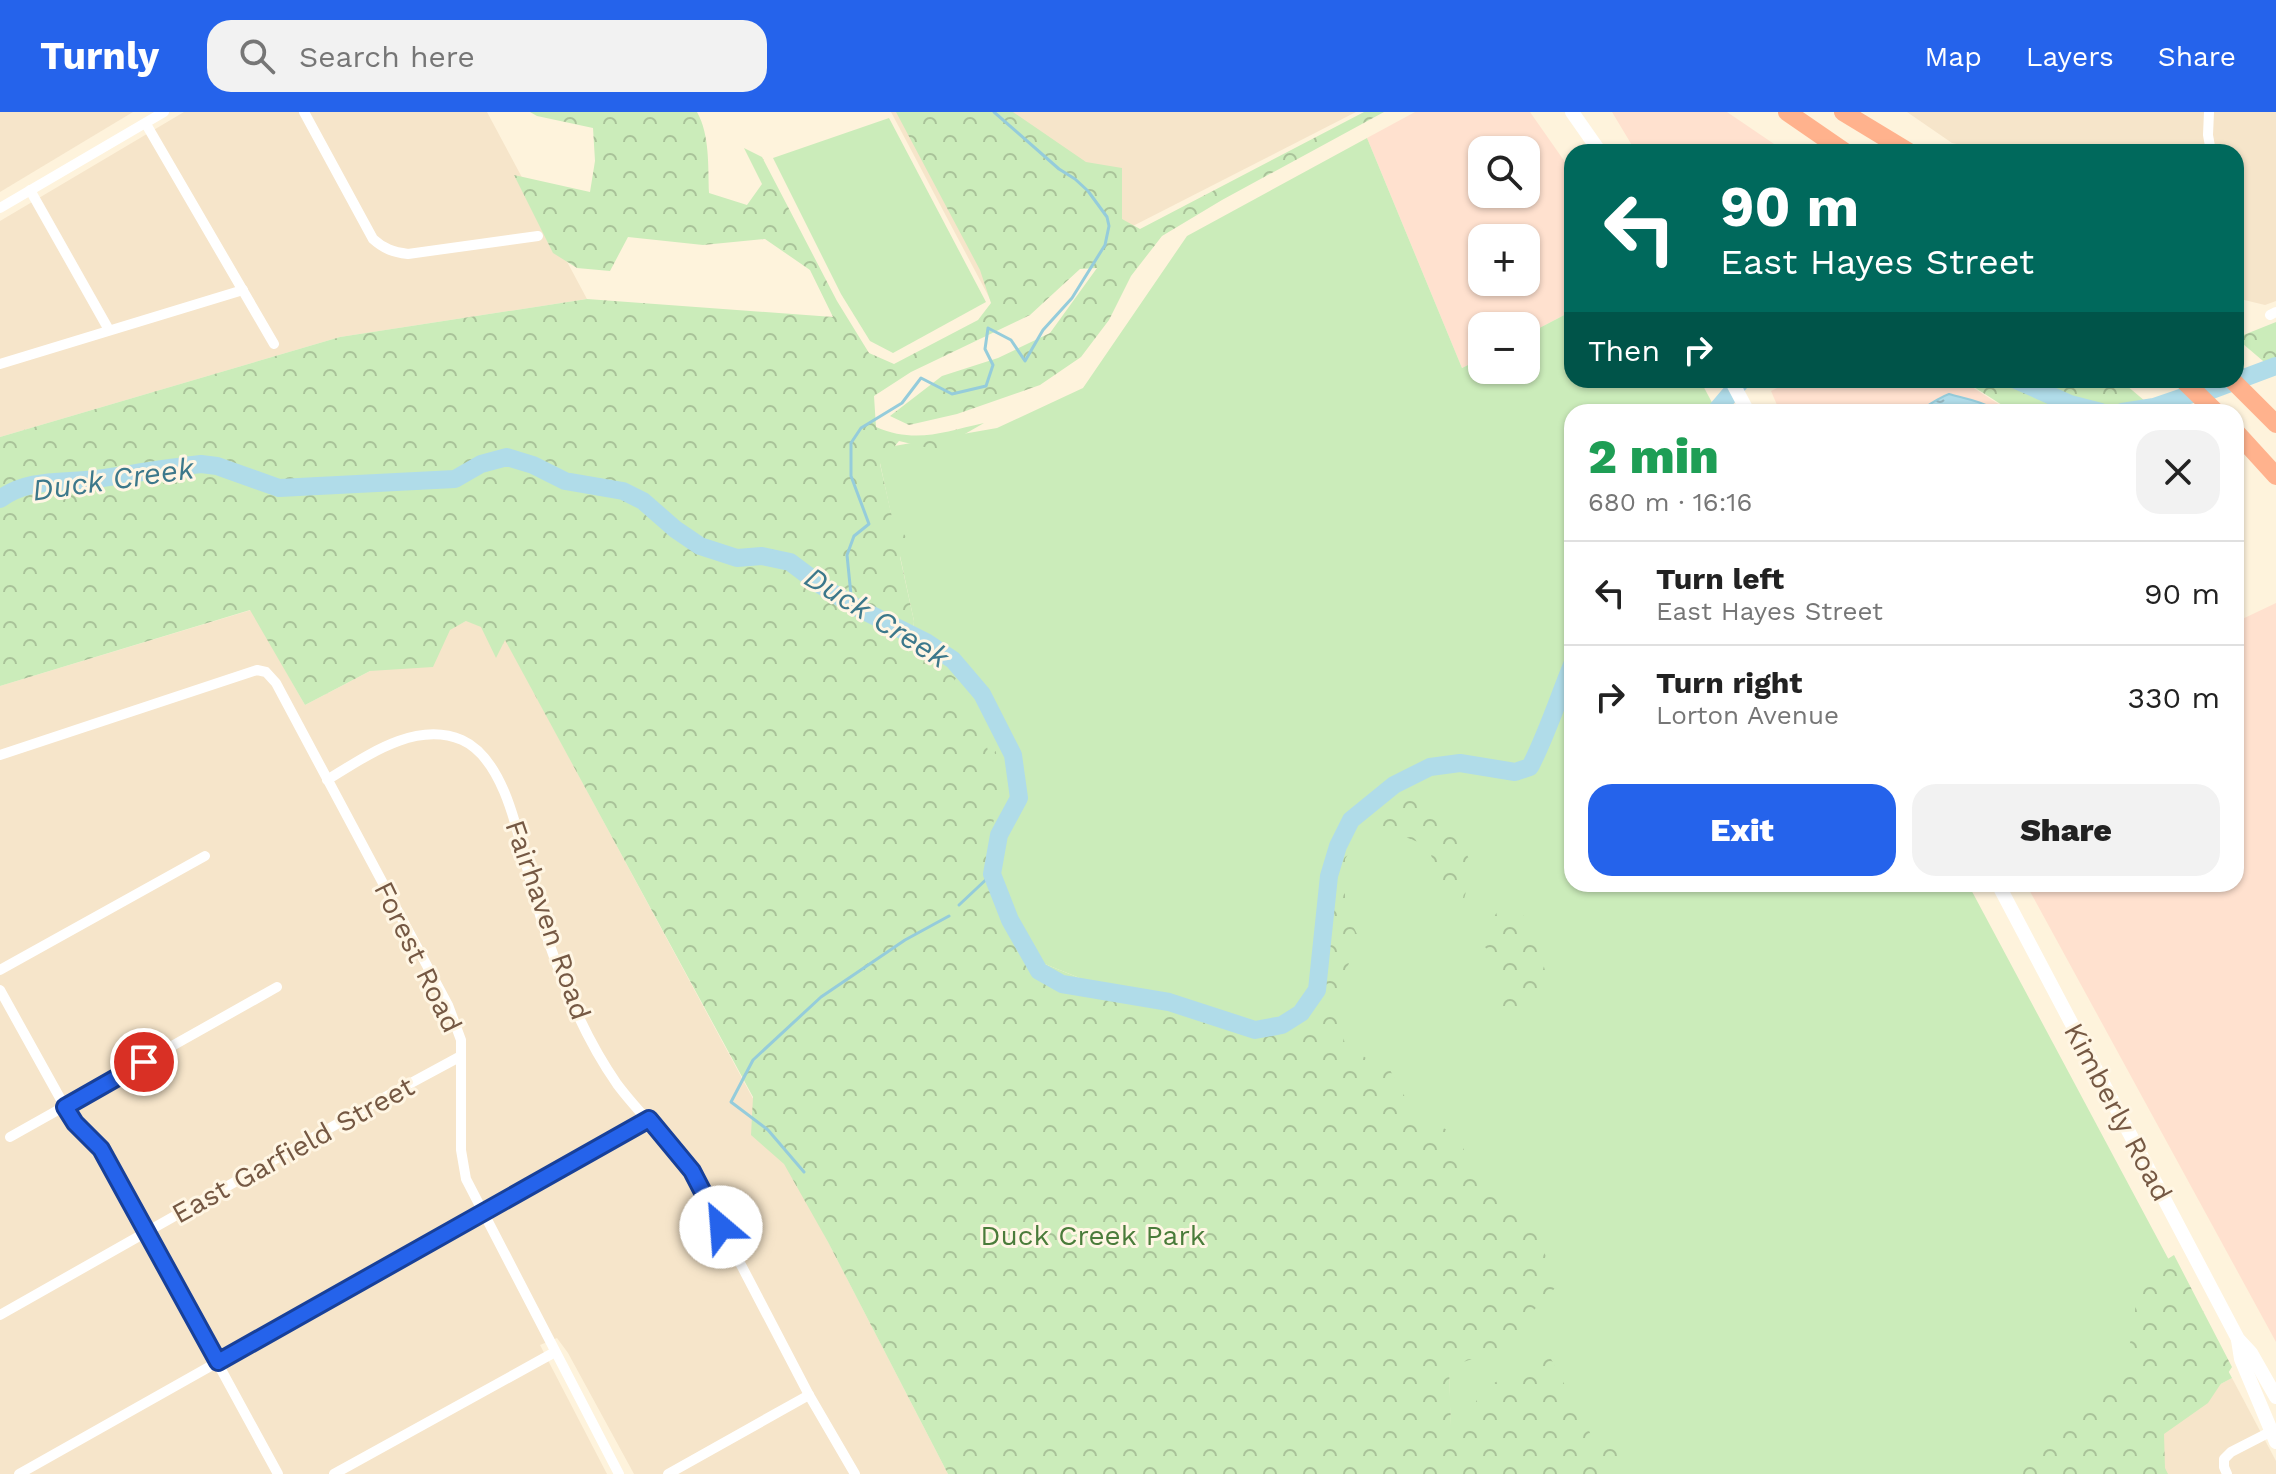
<!DOCTYPE html>
<meta charset="utf-8">
<style>
body{margin:0;font-family:"Work Sans",sans-serif;background:#f2f2f2;color:#222;height:100vh;display:flex;flex-direction:column;font-size:30px;white-space:nowrap}
*{box-sizing:border-box;margin:0}
p{font-size:26px;color:#767676}
.icon{flex:none;width:44px;height:44px;fill:none;stroke:currentColor;stroke-width:2;stroke-linecap:round;stroke-linejoin:round}
.map{position:relative;flex:1;overflow:hidden}
.details{position:absolute;left:1564px;top:292px;width:680px;height:488px;display:flex;flex-direction:column;background:#fff;border-radius:24px;box-shadow:0 2px 6px #0004}
.details>*{flex:none}
.banner{position:absolute;left:1564px;top:32px;width:680px;height:244px;border-radius:24px;box-shadow:0 2px 6px #0004;background:#00695c;color:#fff;overflow:hidden}
.controls{position:absolute;left:1468px;top:24px;display:grid;gap:16px}
.controls a{display:grid;place-items:center;width:72px;height:72px;border-radius:16px;background:#fff;box-shadow:0 2px 6px #0004;font-size:40px}
.pin{position:absolute;display:grid;place-items:center;width:68px;height:68px;color:#fff;margin:-34px;border:4px solid #fff;border-radius:50%;box-shadow:0 2px 8px #0007}
.me{position:absolute;width:88px;margin:-44px;rotate:333deg;stroke-linejoin:round;filter:drop-shadow(0 0 6px #0008)}
.turn{display:flex;align-items:center;gap:28px;height:168px;padding:0 24px;font-size:36px}
.turn .icon{width:104px;height:104px;stroke-width:2.5}
.turn b{display:block;font-size:56px;line-height:68px}
.then{display:flex;align-items:center;height:76px;padding:0 24px;background:#0003;gap:16px;font-size:30px}
.round{display:grid;place-items:center;flex:none;width:84px;height:84px;border-radius:24px;background:#f2f2f2}
.overview{display:flex;align-items:center;justify-content:space-between;height:136px;padding:0 24px}
h1{font-size:48px;font-weight:800;line-height:60px;color:#1e9e55}
.button{display:flex;gap:16px;margin-top:auto;padding:16px 24px}
.button a{flex:1;height:92px;border-radius:24px;background:#2563eb;color:#fff;font-size:32px;font-weight:800;line-height:92px;text-align:center}
.button a+a{background:#f2f2f2;color:#222}
ul{padding:0;list-style:none}
li{display:flex;align-items:center;gap:24px;height:104px;padding:0 24px;border-top:2px solid #e0e0e0}
li div{flex:1}
li b{display:block;font-size:30px}
li em{font-style:normal}
header{display:flex;align-items:center;gap:48px;box-sizing:border-box;height:112px;padding:0 40px;background:#2563eb;color:#fff}
header strong{font-size:38px}
nav{display:flex;gap:44px;margin-inline-start:auto;font-size:28px}
.search{width:560px;height:72px;background:#f2f2f2;display:flex;align-items:center;gap:20px;box-sizing:border-box;padding:0 28px;border-radius:24px;color:#767676;font-size:30px}
.map>svg:first-child{display:block}
</style>
<header>
<strong>Turnly</strong>
<div class="search"><svg class="icon" aria-label="search" viewBox="0 0 24 24"><circle cx="10" cy="10" r="6"/><path d="M15 15l6 6"/></svg>Search here</div>
<nav><a>Map</a><a>Layers</a><a>Share</a></nav>
</header>
<div class="map">
<svg width="2276" height="1362" viewBox="0 0 2276 1362">
<defs>
<pattern id="forest-crowns" width="20" height="18" patternUnits="userSpaceOnUse" patternTransform="scale(2)"><rect width="20" height="18" fill="#cbecba"/><path d="M2 6a3 3 0 1 1 6 0M12 15a3 3 0 1 1 6 0" fill="none" stroke="#a9c299"/></pattern>
<pattern id="water-ripples" width="26" height="14" patternUnits="userSpaceOnUse" patternTransform="scale(2)"><rect width="26" height="14" fill="#b0dce9"/><path d="M2 4q2-2 4 0t4 0M15 11q2-2 4 0t4 0" fill="none" stroke="#94b5be"/></pattern>
</defs>
<rect width="100%" height="100%" fill="#fef3dc"/>
<g fill="#f6e5ca">
<path d="M0,0H133L0,80Z"/>
<path d="M184,0H487L587,187L340,225L0,325V109Z"/>
<path d="M891,0H1356L990,187Z"/>
<path d="M1907,0H2276V189L2265,193L2236,186V40H1994L1952,31Z"/>
<path d="M489,497L778,1033L948,1362H634L568,1241L557,1226L540,1233L607,1362H0V574L251,498L305,593Z"/>
<path d="M2232,1266L2276,1349V1362H2152L2129,1320Z"/>
</g>
<g fill="#ffe1cf" fill-rule="evenodd">
<path d="M1415,0H1530L1572,60V199L1526,223V214H1482V246L1462,256L1367,26ZM1482,38H1526V82H1482ZM1482,126H1526V170H1482Z"/>
<path d="M1612,0H1727L1786,40H1636Z"/>
<path d="M1793,268H1961L2011,300H1780L1771,279Z"/>
<path d="M2276,491V1230L2026,772H2236V510Z"/>
</g>
<g fill="#cbecba">
<path d="M889,6L986,190L893,241L870,229L841,182L773,46Z"/>
<path d="M1367,26L1462,256L1482,246V258H1526V223L1572,199V268H1700L1717,300H1572V772H1968L2232,1266L2130,1320L2152,1362H1452L1443,1055L1325,949L1082,867L1020,842L983,765L951,567L912,538L914,509L877,337L997,316L1083,276L1187,124Z"/>
</g>
<g fill="url(#forest-crowns)">
<path d="M530,0H697C710,23 708,55 709,81L747,93L762,72L744,36L762,45L837,189L869,241L894,252L978,208L991,191L980,158L896,0H1013L1086,50L1122,56V107L1140,117L1364,0H1384L1222,88L1162,124L1131,164L1109,208L1081,245L1040,273L957,302L909,313L890,304L942,264L998,246L1050,221L1097,156L1080,157L1030,203L911,260L874,284L876,315C916,332 943,320 984,311L937,338L899,329L880,352L892,405L906,425L900,445L914,509L912,538L956,566L953,571L985,625L989,644L996,639L998,681L987,751L992,784L1020,842L1082,867L1193,905L1191,901L1268,924L1292,916L1315,896L1325,859L1337,747L1363,705L1403,679L1440,693L1473,754L1464,787L1441,773L1428,734L1398,722L1359,725L1345,747V798L1360,828L1333,885L1345,932L1372,950L1371,955L1390,958L1426,1023L1436,1013L1457,1022L1478,1070L1534,1113L1557,1174L1532,1200L1531,1221L1509,1234L1449,1255L1451,1314L1466,1309L1483,1276L1550,1245L1597,1334L1614,1330L1621,1347L1615,1362H948L828,1130L784,1052L751,1023L753,985L505,528L496,546L481,515L466,509L450,518L433,555L370,559L305,593L250,498L0,574V325L340,225L587,187L833,205L810,158L765,127L703,133L628,125L610,159L577,156L553,141L514,63L590,80L595,49L593,16L537,4Z"/>
<path d="M2276,210V260L2236,226Z"/>
<path d="M1963,268H2120L2158,300H2013Z"/>
<path d="M1504,790L1525,805L1538,834L1550,876L1515,902L1502,896L1499,849L1478,828Z"/>
<path d="M2174,1143L2232,1255L2208,1291L2164,1322L2165,1356L2168,1362H2006L2022,1336L2062,1317L2118,1266L2134,1219L2136,1180L2158,1153Z"/>
</g>
<path fill="url(#water-ripples)" stroke="#95ccdb" stroke-width="2" d="M1949,282C1967,287 1984,290 2000,300H1918C1927,294 1938,286 1949,282Z"/>
<g fill="none" stroke-linecap="round" stroke-linejoin="round">
<g stroke="#95ccdb" stroke-width="3">
<path d="M852,493L847,443L854,424L869,412L851,364V331L861,316L902,291L921,266L952,282L986,274L993,253L985,237L988,216L1011,228L1025,249L1043,218L1072,186L1105,133L1109,114L1107,105L1088,79L1075,67L1059,57L994,0"/>
<path d="M959,793L992,762"/>
<path d="M804,1060L768,1018L731,990L753,948L821,885L905,828L949,804"/>
</g>
<g stroke="#b0dce9" stroke-width="18">
<path d="M2016,268L2070,292L2101,300"/>
<path d="M1715,300L1742,268"/>
<path d="M2122,300L2154,295L2192,282H2201L2276,254"/>
<path d="M0,387C28,366 63,371 96,367C131,362 166,356 201,352L217,354L279,376L455,367L481,352L507,345L533,353L565,369L623,379L643,389L675,417L700,434L737,446L762,444L790,450L822,474L852,493L926,530L953,548L982,582L1013,643L1019,686L999,723L992,762L1010,808L1039,859L1062,872L1169,890L1255,918L1282,913L1301,901L1317,878L1329,764L1338,734L1351,708L1394,673L1430,655L1460,651L1515,660L1530,655C1547,622 1558,587 1572,553"/>
</g>
<g stroke="#fff" stroke-width="10">
<path d="M304,0L373,127C384,137 393,140 408,142L538,124"/>
<path d="M2209,0L2208,23L2211,40"/>
<path d="M146,12L274,232"/>
<path d="M30,78L109,218"/>
<path d="M0,96L164,0"/>
<path d="M2270,203L2276,200"/>
<path d="M0,252L243,178"/>
<path d="M0,643L257,558L266,560L276,571L448,893L461,928V1038L466,1067L619,1362"/>
<path d="M327,668C365,645 415,608 462,628C509,649 521,739 534,783C553,849 578,916 617,972C640,1003 669,1029 692,1059L809,1283L855,1362"/>
<path d="M0,858L205,744"/>
<path d="M0,878L65,995L75,1011L101,1037L278,1362"/>
<path d="M10,1025L277,875"/>
<path d="M0,1203L374,991L461,944"/>
<path d="M19,1362L649,1007"/>
<path d="M334,1362L555,1240"/>
<path d="M668,1362L809,1283"/>
<path d="M2227,1362L2224,1355V1347L2231,1340L2276,1317"/>
</g>
<g stroke="#fff" stroke-width="14">
<path d="M1572,0L1600,40"/>
<path d="M1731,268L1748,300"/>
<path d="M1998,772L2238,1227L2251,1241L2276,1285"/>
<path d="M2238,1228L2241,1247L2276,1330"/>
</g>
<g stroke="#ffb28d" stroke-width="18">
<path d="M1787,0L1845,40"/>
<path d="M1843,0L1909,40"/>
<path d="M2183,268L2216,300"/>
<path d="M2232,268L2276,312"/>
<path d="M2236,320L2276,364"/>
</g>
</g>
<g fill="none" stroke-linecap="round" stroke-linejoin="round">
<g stroke="#184099" stroke-width="20">
<path id="route" d="M144,950L65,995L75,1011L101,1037L218,1250L649,1007L692,1059L721,1115"/>
</g>
<use href="#route" stroke="#2563eb" stroke-width="14"/>
</g>
<g text-anchor="middle" dominant-baseline="central" stroke-width="6" stroke-linejoin="round" paint-order="stroke">
<g font-size="28" fill="#755843" stroke="#fff6e4">
<text transform="translate(548 808) rotate(71)">Fairhaven Road</text>
<text transform="translate(418 845) rotate(64)">Forest Road</text>
<text transform="translate(2118 1000) rotate(62)">Kimberly Road</text>
<text transform="translate(293 1038) rotate(-29)">East Garfield Street</text>
</g>
<g font-size="28" fill="#4a7c3a" stroke="#fff6e4">
<text x="1093" y="1123">Duck Creek Park</text>
</g>
<g font-size="30" font-style="italic" fill="#3c788b" stroke="#fff6e4">
<text transform="translate(113 367) rotate(-8)">Duck Creek</text>
<text transform="translate(877 505) rotate(32)">Duck Creek</text>
</g>
</g>
</svg>
<div class="controls">
<a><svg class="icon" aria-label="search" viewBox="0 0 24 24"><circle cx="10" cy="10" r="6"/><path d="M15 15l6 6"/></svg></a>
<a>+</a>
<a>−</a>
</div>
<div class="pin" style="left:144px;top:950px;background:#d93025"><svg class="icon" aria-label="arrive" viewBox="0 0 24 24"><path d="M6 21V4h12l-3 4 3 4H6"/></svg></div>
<svg class="me" style="left:721px;top:1115px" viewBox="-20 -20 40 40"><circle r="19" fill="#fff"/><path d="M0-13L10 11 0 6-10 11z" fill="#2563eb"/></svg>
<div class="banner">
<div class="turn"><svg class="icon" aria-label="left" viewBox="0 0 24 24"><path d="M17 20v-9H6M10 6l-5 5 5 5"/></svg><div><b>90 m</b>East Hayes Street</div></div>
<div class="then">Then<svg class="icon" aria-label="right" viewBox="0 0 24 24"><path d="M7 20v-9h11M14 6l5 5-5 5"/></svg></div>
</div>
<section class="details">
<div class="overview"><div><h1>2 min</h1><p>680 m · 16:16</p></div><a class="round"><svg class="icon" aria-label="close" viewBox="0 0 24 24"><path d="M6 6l12 12M18 6L6 18"/></svg></a></div>
<ul>
<li><svg class="icon" aria-label="left" viewBox="0 0 24 24"><path d="M17 20v-9H6M10 6l-5 5 5 5"/></svg><div><b>Turn left</b><p>East Hayes Street</p></div><em>90 m</em></li>
<li><svg class="icon" aria-label="right" viewBox="0 0 24 24"><path d="M7 20v-9h11M14 6l5 5-5 5"/></svg><div><b>Turn right</b><p>Lorton Avenue</p></div><em>330 m</em></li>
</ul>
<div class="button"><a>Exit</a><a>Share</a></div>
</section>
</div>
